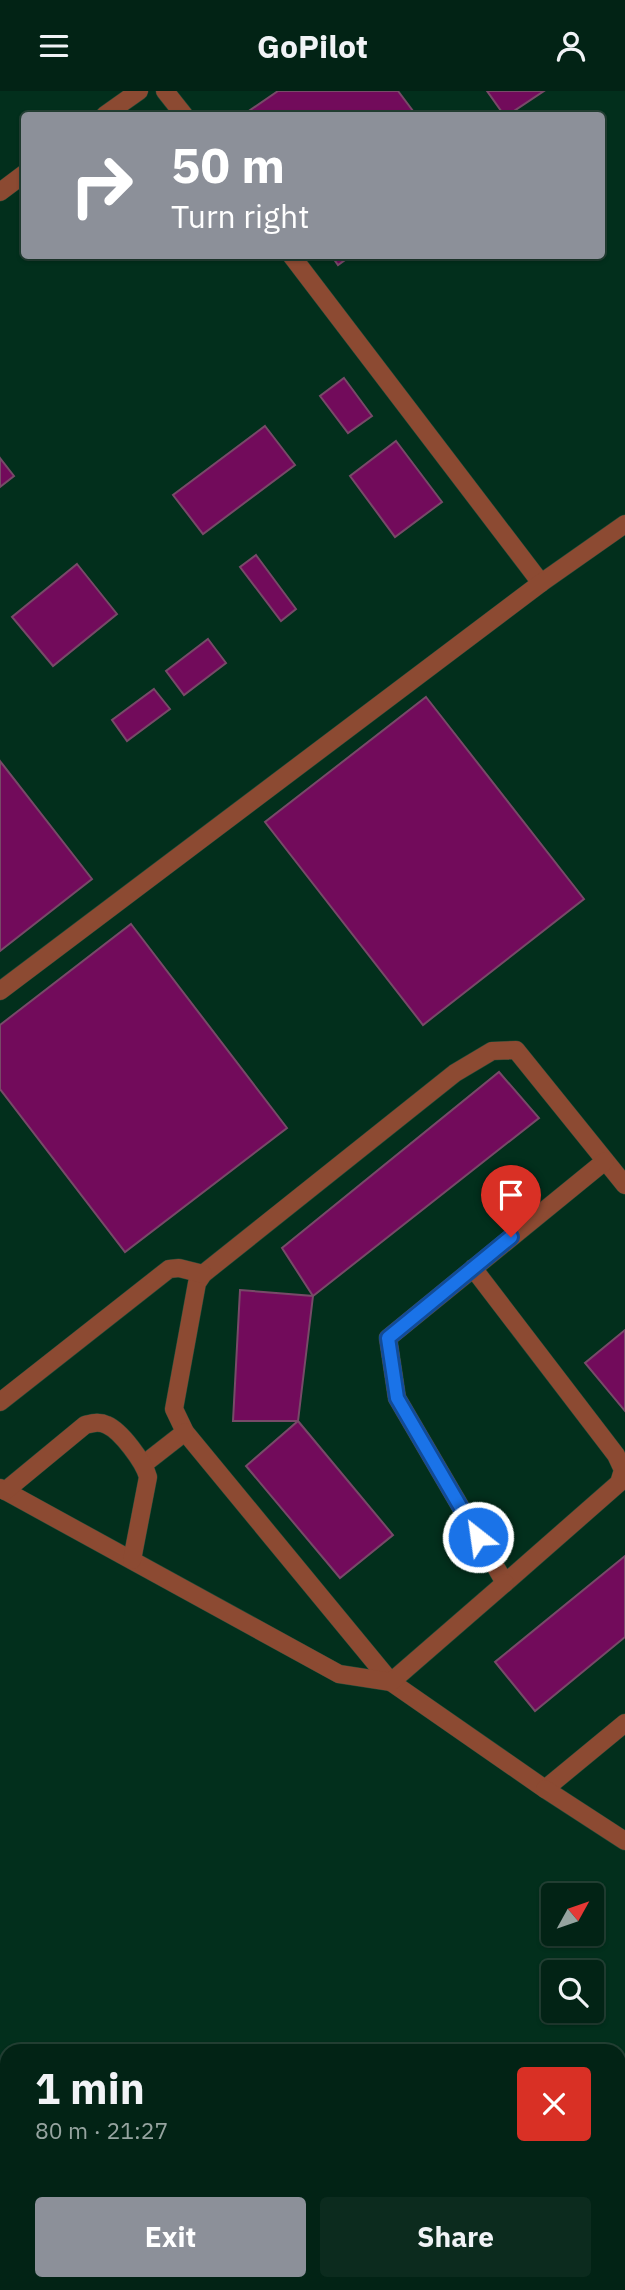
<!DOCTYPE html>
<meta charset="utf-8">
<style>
body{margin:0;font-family:"IBM Plex Sans",sans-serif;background:#0c2b1e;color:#f1f3f6;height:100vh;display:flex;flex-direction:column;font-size:26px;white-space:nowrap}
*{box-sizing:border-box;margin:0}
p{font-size:23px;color:#96a4a0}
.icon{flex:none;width:38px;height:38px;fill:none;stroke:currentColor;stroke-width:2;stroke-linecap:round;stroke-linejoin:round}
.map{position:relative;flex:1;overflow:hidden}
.details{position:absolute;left:0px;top:1953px;width:626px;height:247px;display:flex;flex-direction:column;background:#022315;border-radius:21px 21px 0 0;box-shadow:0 2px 5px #0004,0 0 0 2px #234034}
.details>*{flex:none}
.banner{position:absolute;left:21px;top:21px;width:584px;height:147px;border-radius:7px;box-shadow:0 2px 5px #0004,0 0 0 2px #234034;background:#8c9099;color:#fff;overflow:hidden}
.needle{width:46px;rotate:50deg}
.tools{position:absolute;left:541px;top:1792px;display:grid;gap:14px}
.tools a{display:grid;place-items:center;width:63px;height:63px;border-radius:7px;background:#022315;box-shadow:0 2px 5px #0004,0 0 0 2px #234034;font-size:35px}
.pin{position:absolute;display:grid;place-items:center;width:60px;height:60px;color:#fff;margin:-72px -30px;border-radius:50% 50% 50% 0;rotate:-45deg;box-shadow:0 0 7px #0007}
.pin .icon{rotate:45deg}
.me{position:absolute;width:77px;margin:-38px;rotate:330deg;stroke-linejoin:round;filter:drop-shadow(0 0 5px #0008)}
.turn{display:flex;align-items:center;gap:24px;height:147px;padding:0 35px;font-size:32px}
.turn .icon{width:91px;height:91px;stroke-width:2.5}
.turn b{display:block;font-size:49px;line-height:60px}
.round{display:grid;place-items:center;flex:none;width:74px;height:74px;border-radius:7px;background:#0c2b1e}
.summary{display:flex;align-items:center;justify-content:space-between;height:119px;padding:0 35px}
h1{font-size:42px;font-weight:700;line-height:52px}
.cta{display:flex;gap:14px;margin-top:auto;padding:14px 35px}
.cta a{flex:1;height:80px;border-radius:7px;background:#8c9099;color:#fff;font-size:28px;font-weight:700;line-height:80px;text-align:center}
.cta a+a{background:#0c2b1e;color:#f1f3f6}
header{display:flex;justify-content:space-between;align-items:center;height:91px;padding:0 35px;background:#022315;font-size:32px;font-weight:700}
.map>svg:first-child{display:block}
</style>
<header><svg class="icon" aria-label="menu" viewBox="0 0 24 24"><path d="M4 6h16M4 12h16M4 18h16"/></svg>GoPilot<svg class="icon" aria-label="person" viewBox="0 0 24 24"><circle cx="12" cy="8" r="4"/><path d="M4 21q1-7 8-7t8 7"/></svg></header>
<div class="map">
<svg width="625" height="2199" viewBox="0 0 625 2199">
<rect width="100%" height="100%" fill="#022f1c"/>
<g fill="#720b5b" stroke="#774a68" stroke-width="2">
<path d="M278,0H398L416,24H243Z"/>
<path d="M487,0H544L508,24H504Z"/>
<path d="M331,164H352L338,174Z"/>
<path d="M344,287L372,325L348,342L320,305Z"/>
<path d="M265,335L295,374L203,443L173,404Z"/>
<path d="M396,350L442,411L395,446L350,385Z"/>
<path d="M0,367L14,385L0,396Z"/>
<path d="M256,464L296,518L281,530L240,476Z"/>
<path d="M77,473L117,523L53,575L12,526Z"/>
<path d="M208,548L226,572L184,604L166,580Z"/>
<path d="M154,598L170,618L127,650L112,629Z"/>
<path d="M426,606L584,808L423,934L265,731Z"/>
<path d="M0,670L92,788L0,860Z"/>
<path d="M131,833L287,1037L125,1161L0,998V934Z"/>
<path d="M499,981L539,1027L313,1205L282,1157Z"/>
<path d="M240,1199L313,1205L298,1330H233Z"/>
<path d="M625,1239V1320L585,1272Z"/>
<path d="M298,1330L393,1444L340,1487L246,1375Z"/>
<path d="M625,1465V1546L535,1620L495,1571Z"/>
</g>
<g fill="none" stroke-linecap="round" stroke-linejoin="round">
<g stroke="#204b38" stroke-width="19">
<g id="service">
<path d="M165,0L184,24"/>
<path d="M105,24L139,0"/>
<path d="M0,101L24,83"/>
<path d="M291,164L541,492"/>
<path d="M0,900L541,492L625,433"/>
<path d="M625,1094L516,959L492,960L455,982L203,1183L197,1192L174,1318L185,1341L391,1591L545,1698L625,1632"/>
<path d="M473,1177L616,1364L623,1379L619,1392L505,1492L397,1307L388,1247L605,1070"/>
<path d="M0,1311L169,1178L179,1177L203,1183"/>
<path d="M144,1373L185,1341"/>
<path d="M0,1397L339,1583L391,1591L505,1492"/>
<path d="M5,1400L85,1334C93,1332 99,1330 107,1334C121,1340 144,1371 148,1386L132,1469"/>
<path d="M545,1698L625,1750"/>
</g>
</g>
<use href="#service" stroke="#8c4a32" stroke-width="18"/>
</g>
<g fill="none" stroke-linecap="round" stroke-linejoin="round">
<g stroke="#114b97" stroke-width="18">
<path id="route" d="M478,1446L397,1307L388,1247L511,1146"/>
</g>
<use href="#route" stroke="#1a73e8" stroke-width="12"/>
</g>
</svg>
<div class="tools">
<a><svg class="needle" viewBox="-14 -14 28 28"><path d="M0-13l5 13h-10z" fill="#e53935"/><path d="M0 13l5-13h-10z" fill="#96a4a0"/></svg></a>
<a><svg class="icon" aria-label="search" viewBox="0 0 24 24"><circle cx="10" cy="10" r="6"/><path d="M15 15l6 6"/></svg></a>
</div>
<div class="pin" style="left:511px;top:1146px;background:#d93025"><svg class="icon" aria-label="arrive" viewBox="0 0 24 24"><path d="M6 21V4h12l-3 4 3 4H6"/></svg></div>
<svg class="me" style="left:478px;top:1446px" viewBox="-20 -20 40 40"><circle r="17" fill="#1a73e8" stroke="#fff" stroke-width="3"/><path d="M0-11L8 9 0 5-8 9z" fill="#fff"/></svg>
<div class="banner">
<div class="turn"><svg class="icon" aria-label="right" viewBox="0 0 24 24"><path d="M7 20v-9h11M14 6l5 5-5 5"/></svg><div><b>50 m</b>Turn right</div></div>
</div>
<section class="details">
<div class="summary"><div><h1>1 min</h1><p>80 m · 21:27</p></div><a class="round" style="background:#d93025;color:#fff"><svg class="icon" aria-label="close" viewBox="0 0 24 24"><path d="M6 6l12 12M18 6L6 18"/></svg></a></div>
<div class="cta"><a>Exit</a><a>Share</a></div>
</section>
</div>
